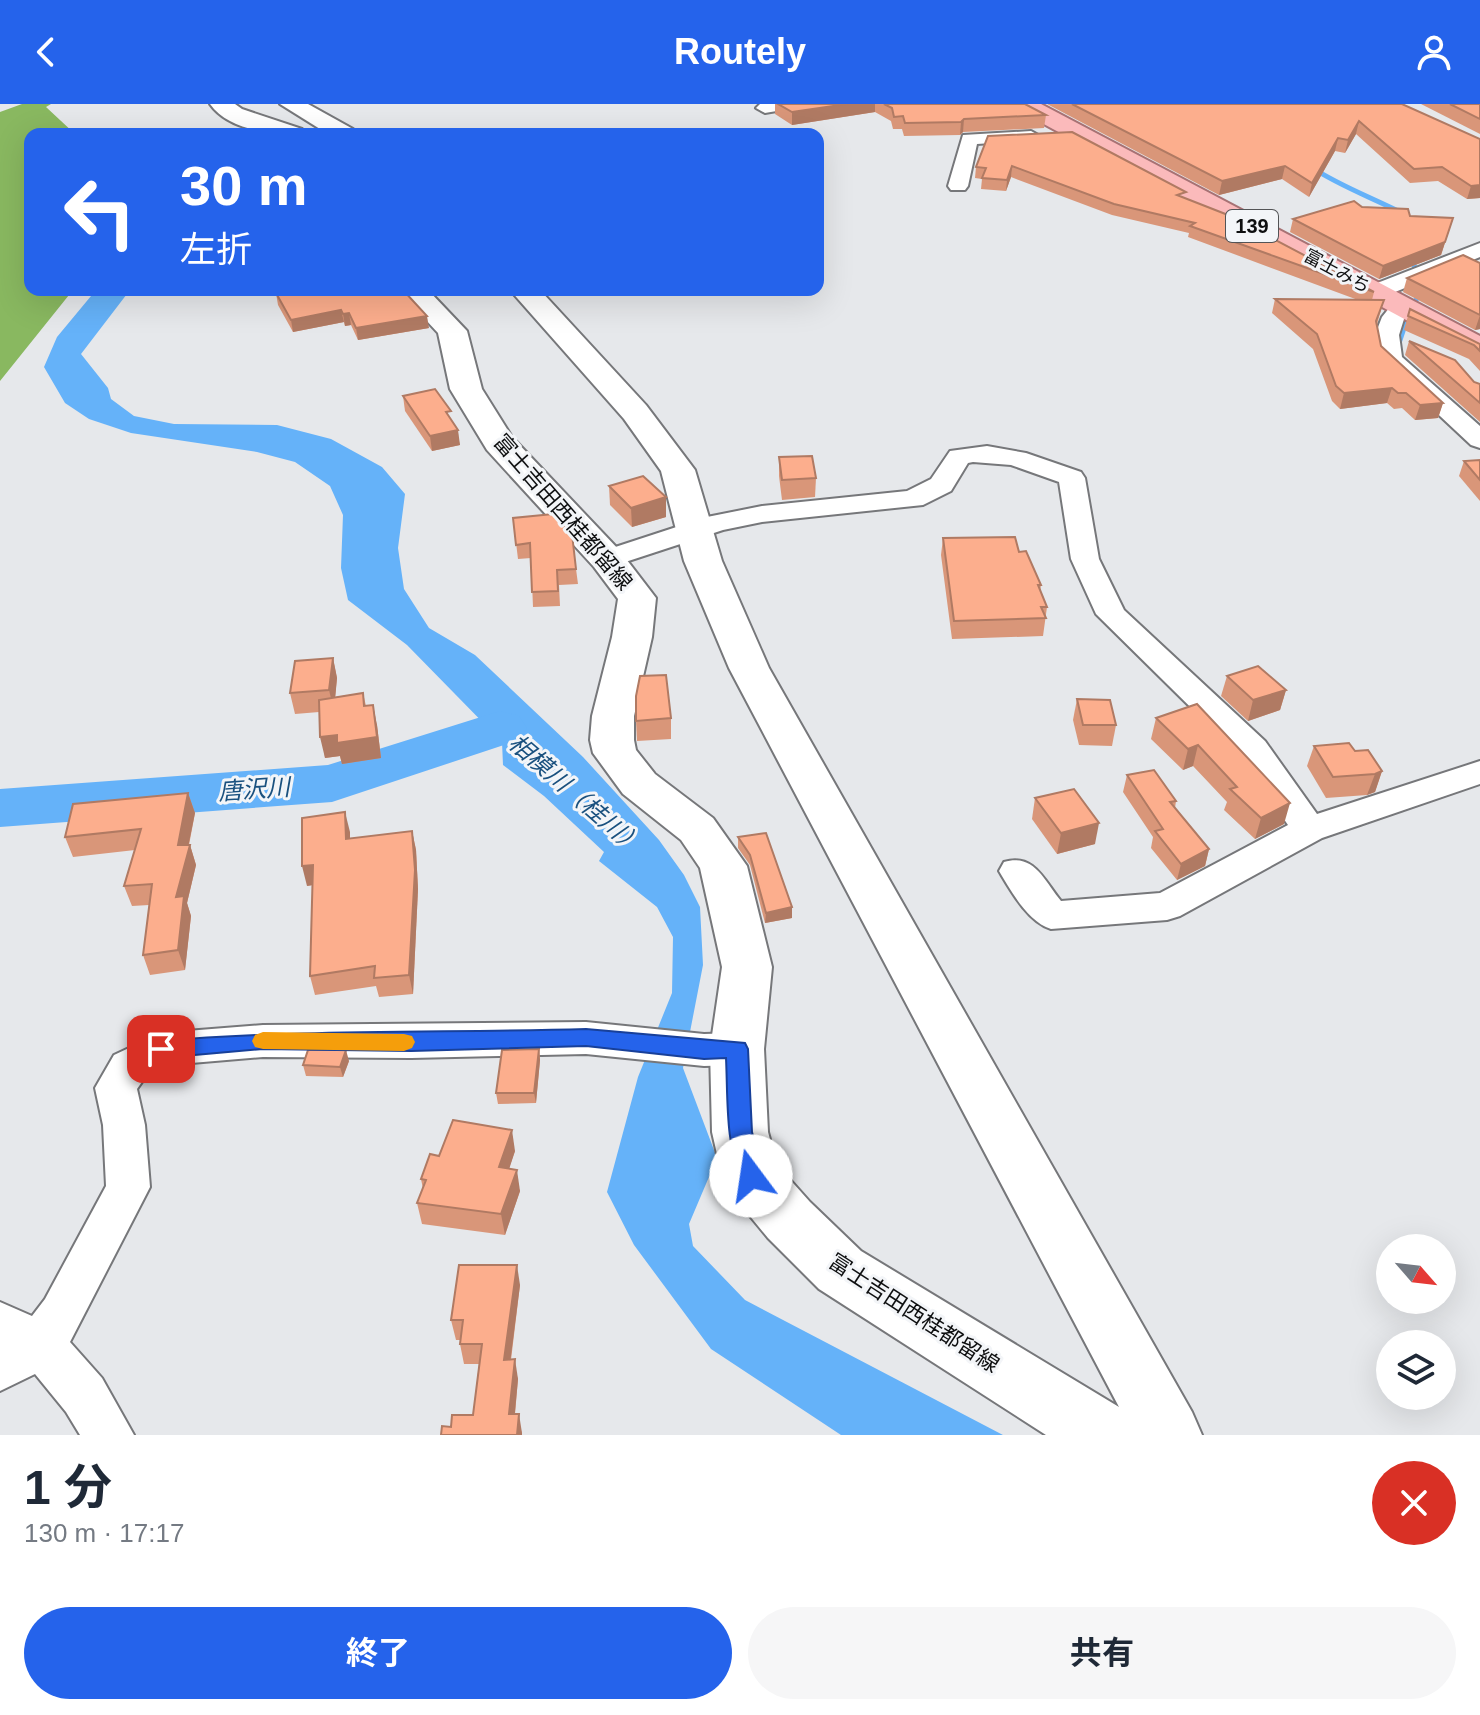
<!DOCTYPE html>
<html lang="ja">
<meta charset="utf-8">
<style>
body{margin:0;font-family:Arial,"Noto Sans JP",sans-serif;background:#f6f6f7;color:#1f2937;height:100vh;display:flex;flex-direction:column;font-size:30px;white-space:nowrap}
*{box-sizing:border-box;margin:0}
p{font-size:26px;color:#747a83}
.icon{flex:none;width:44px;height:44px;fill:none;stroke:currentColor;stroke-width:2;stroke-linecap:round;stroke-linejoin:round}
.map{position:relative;height:1331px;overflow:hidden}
.drawer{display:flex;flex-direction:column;background:#fff;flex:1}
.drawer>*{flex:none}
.banner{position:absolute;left:24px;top:24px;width:800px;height:168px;border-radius:16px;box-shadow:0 8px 32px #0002;background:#2563eb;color:#fff;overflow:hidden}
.needle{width:52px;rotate:118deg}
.buttons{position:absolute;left:1376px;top:1130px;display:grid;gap:16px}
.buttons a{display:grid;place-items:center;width:80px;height:80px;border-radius:50%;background:#fff;box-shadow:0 8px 32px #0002;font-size:40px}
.pin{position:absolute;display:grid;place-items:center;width:68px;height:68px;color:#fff;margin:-34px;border-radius:16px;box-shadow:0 4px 12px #0006}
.me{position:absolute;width:88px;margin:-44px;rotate:346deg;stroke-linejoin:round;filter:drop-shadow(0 0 6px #0008)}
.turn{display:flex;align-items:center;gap:28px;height:168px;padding:0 24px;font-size:36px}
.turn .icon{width:104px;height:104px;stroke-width:2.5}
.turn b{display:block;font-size:56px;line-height:68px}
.round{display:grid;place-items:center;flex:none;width:84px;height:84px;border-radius:42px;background:#f6f6f7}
.headline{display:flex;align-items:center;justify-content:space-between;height:136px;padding:0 24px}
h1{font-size:48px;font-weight:700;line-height:60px}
.button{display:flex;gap:16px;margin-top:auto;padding:16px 24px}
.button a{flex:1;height:92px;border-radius:48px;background:#2563eb;color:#fff;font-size:32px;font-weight:700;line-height:92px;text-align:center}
.button a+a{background:#f6f6f7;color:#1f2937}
header{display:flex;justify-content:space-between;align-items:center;height:104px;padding:0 24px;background:#2563eb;color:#fff;font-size:36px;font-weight:700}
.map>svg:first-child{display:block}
</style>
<header><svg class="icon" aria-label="back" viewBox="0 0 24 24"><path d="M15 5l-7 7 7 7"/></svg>Routely<svg class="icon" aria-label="person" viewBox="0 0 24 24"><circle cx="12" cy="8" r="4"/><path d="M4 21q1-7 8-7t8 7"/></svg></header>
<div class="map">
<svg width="1480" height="1331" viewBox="0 0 1480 1331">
<rect width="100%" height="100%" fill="#e6e8eb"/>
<path fill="#89b860" d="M22,0H51L46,3L75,30H30V186H73L0,277V8Z"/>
<path fill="#65b2f9" d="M96,186H130L81,250L108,284L111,295L134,312L174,320L277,321L331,335L382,363L405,390L398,444L404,485L429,524L475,551L583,653L659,736L684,771L700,803L703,861L683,964L717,1054L689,1120L693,1142L745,1196L1003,1331H841L711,1245L634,1141L607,1088L638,973L672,889L673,833L657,803L599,757L604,748L544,692L503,661L502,638L407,541L348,496L341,464L343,411L330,382L295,358L257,348L131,329L89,315L65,299L44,263L57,233Z"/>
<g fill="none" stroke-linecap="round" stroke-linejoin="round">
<g stroke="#65b2f9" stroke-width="5">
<path d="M1311,63C1341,83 1376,95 1408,112"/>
<path d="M1406,214L1421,187L1411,150"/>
</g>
<path stroke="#65b2f9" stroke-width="7" d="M1396,245L1407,212"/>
<path fill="#65b2f9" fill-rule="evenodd" d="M500,607L519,612L527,624L519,636L332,698L0,723V685L328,661Z"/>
<g stroke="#76777a" stroke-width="4">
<g id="minor">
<path d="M760,0H797L794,4L765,9L756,4Z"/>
<path d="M1031,27L1040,32L1037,36L977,40L968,82L965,86H951L948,82L963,31Z"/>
<path d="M1480,139V153L1383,193L1375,195L1364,188L1367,183Z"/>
<path d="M1402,196L1413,203L1404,215L1399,231L1402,253L1480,322V344L1471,341L1379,255L1375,231L1382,213L1394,198Z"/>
<path d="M987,342L1026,349L1081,368L1085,374L1099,455L1124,506L1265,637L1317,710L1480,657V680L1322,734L1180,812L1167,816L1051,825C1028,818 1011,787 999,767L1004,758C1034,749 1044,776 1061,797L1160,789L1288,721L1241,653L1096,510L1071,455L1059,378L1011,361L973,358L968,359L951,387L923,401L762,418L723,426L607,464L597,461L593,455L597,449L707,413L762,402L907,387L931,375L950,347Z"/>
<path d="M586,918L704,930L737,929L751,934L757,945L751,956L737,961L704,962L586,950L411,954L263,953L168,961L144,975L137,985L145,1021L150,1083L70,1238L102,1274L134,1331H80L66,1308L35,1270L0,1287V1198L32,1212L45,1195L106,1082L103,1021L95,984L114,951L161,929L263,921Z"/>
</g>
</g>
<g stroke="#76777a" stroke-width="4">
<g id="secondary">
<path d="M210,0H235L242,5L302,25L306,30C274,30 230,28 210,0Z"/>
<path d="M280,0H308L353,25L357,30H328Z"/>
<path d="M398,186H428L467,227L482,285L512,333L620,447L656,494L652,533L634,612V636L636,646L655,670L713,714L747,762L772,863L764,945L768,1028L777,1061L810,1098L861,1147L1119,1303L729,564L684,457L661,367L624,315L510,186H540L646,301L695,366L722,457L769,564L1192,1308L1202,1331H1046L819,1185L768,1134L731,1089L722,1072L712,1028L710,945L722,863L700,764L681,736L623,690L593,649L590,636L592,612L612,533L618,495L594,463L487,346L450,285L438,229Z"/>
</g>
</g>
<g stroke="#a77274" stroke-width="4">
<path id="trunk" d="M1013,0H1041L1480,232V253L1469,250L1016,5Z"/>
</g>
<use href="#minor" fill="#fff" fill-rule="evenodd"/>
<use href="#secondary" fill="#fff" fill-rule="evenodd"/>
<use href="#trunk" fill="#fbbabb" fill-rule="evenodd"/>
</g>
<g fill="#d99679">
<path d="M775,0H1025L1046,11L1044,24L963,28L960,31L904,32L902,25H893L891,17L875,8L792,21L775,10Z"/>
<path d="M1047,0H1402L1480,35V94L1467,95L1438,77L1410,79L1356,30L1345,49L1335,47L1309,93L1282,75L1219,91Z"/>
<path d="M1421,0H1480V30Z"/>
<path d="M988,32L1185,94L1374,188L1372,196H1384L1377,220L1381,242L1443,299L1438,314L1415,316L1402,304L1394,305L1387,299L1340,305L1332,297L1313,245L1272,209L1275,195L1358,196L1188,133L1189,129L1112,111L1011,73L1006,87L981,85L982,75L975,74L976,63Z"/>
<path d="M1362,103L1410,112L1453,114L1441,151L1379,175L1290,128L1293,115Z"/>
<path d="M1480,159V225L1475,226L1403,188L1407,174Z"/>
<path d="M276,189L429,224L358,236L351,221L345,222L344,218L293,228L278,201Z"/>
<path d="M1410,205L1480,240V267L1469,255L1404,226Z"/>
<path d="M1409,237L1474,278L1480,280V318L1405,251Z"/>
<path d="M403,292L452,318L460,341L432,347L405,307Z"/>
<path d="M779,353L816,374L815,393L782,396L779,372Z"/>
<path d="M1480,356V397L1459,372L1464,357Z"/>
<path d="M609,382L666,393V413L632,423L610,401Z"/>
<path d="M513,414L576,465L578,480L559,481L560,502L533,503L531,454L518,455Z"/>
<path d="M943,434L1019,448L1041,481L1040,487L1047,503L1043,532L952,535L941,451Z"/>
<path d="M333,554L337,574L335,593L363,589L366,602L377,621L381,654L342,660L340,652L325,654L319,608L295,610L290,589Z"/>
<path d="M1227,572L1286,586L1280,606L1248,617L1221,592Z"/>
<path d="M1077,595L1116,621L1112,642L1079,641L1073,616Z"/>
<path d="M1197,600L1284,720L1255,735L1224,706L1227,698L1193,662L1183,666L1151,635L1156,614Z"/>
<path d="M671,614V635L637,637L636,617Z"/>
<path d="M1314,642L1382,667L1375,688L1367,691L1326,694L1307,662Z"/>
<path d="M1127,671L1176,697L1175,704L1209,745L1205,762L1177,776L1151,744L1153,733L1123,688Z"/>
<path d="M188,689L195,709L189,741H190L196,761L187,799L191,812L185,866L150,871L143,851L149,801L132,802L124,782L135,746L73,753L65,733Z"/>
<path d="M1035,694L1095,740L1057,750L1032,715Z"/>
<path d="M412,727L416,746L418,785L413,890L379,893L376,882L315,891L310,872L313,781L307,782L350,728V735Z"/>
<path d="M738,733L792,803V814L765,819L750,761L738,744Z"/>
<path d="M539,945L540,956L536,999L498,1000L496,989Z"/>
<path d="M349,957L343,973L306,972L303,961Z"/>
<path d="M515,1047L509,1064L520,1087L505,1131L422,1120L417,1099L423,1085L421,1075L439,1052Z"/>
<path d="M520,1181L511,1256L518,1275L515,1310L522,1329L451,1323L473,1311L479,1260H464L460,1240V1236H456L451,1216Z"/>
</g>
<g fill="#b07a63">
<path d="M847,0H875V8L792,21V8Z"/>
<path d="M964,15L963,28L960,31L961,18Z"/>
<path d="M1359,17L1356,30L1345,49L1348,36Z"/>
<path d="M1338,34L1335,47L1309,93L1312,79Z"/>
<path d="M1012,62L1011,73L1006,87L1007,76Z"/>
<path d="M1285,62L1282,75L1219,91L1222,77Z"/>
<path d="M1480,81V94L1467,95L1471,82Z"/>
<path d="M1453,114L1441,151L1379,175L1383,162Z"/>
<path d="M341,206L344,218L293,228L291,216Z"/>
<path d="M349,209L351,221L345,222L343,210Z"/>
<path d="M1480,211V225L1475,226Z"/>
<path d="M427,212L429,224L358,236L356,224Z"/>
<path d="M1392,284L1387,299L1340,305L1344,289Z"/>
<path d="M1443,299L1438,314L1415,316L1420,301Z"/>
<path d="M458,326L460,341L432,347L430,332Z"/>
<path d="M666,393V413L632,423L631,404Z"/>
<path d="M333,554L337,574L334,607L329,586Z"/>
<path d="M1286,586L1280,606L1248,617L1253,596Z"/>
<path d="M373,601L377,621L381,654L342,660L340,652L325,654L320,633Z"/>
<path d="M1198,641L1193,662L1183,666L1188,645Z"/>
<path d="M1382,667L1375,688L1367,691L1375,670Z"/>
<path d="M188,689L195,709L185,758L190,741L196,761L187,799L191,812L185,866L178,846L176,793L178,741Z"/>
<path d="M1290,699L1284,720L1255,735L1261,714Z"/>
<path d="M345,708L350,728V754L346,735Z"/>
<path d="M1099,719L1095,740L1057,750L1061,729Z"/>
<path d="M412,727L416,746L418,785L413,890L409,871Z"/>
<path d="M1209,745L1205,762L1177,776L1181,760Z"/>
<path d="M313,761L318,780L307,782L302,762Z"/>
<path d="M792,803V814L765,819L766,809Z"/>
<path d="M539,945L540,956L536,999L534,989Z"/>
<path d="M346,946L349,957L343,973L340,963Z"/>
<path d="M512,1026L515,1047L503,1084L499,1063Z"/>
<path d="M517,1066L520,1087L505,1131L501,1110Z"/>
<path d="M517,1161L520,1181L508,1275L504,1256Z"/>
<path d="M515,1255L518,1275L513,1329L509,1310Z"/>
<path d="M519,1310L522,1329V1331H517Z"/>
</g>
<g fill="#fcae8d" stroke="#b07a63" stroke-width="2">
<path d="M778,0H847L792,8Z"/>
<path d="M884,0H1025L1046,11L964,15L961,18L905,19L903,12L894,13L892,4Z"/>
<path d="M1072,0H1402L1480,35V81L1471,82L1442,63L1414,65L1359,17L1348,36L1338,34L1312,79L1285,62L1222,77Z"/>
<path d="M1450,0H1480V15Z"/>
<path d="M1072,28L1186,88L1177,91L1228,111L1374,188L1190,122L1195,119L1114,100L1012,62L1007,76L982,74L986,64L976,63L988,32Z"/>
<path d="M1354,97L1362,103L1408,105L1410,112L1453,114L1445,138L1383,162L1293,115Z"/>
<path d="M1463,151L1480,159V211L1407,174Z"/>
<path d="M294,186H403L427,212L356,224L349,209L343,210L341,206L291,216L276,189Z"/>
<path d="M1275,195L1384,196L1376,217L1381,242L1443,299L1420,301L1406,289H1398L1392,284L1344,289L1336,282L1317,230Z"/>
<path d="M1410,205L1480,240V247L1474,241L1408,212Z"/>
<path d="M1409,237L1455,256L1474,278L1480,280V299Z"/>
<path d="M435,285L451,307L446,308L458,326L430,332L403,292Z"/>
<path d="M812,352L816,374L782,376L779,353Z"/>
<path d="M1480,356V376L1464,357Z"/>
<path d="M643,372L666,393L631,404L609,382Z"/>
<path d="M553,410L572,430L576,465L557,466L558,487L532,488L530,439L516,441L513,414Z"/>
<path d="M1015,433L1019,448L1026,447L1041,481H1038L1047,503H1041L1046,514L954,517L943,434Z"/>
<path d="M333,554L329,586L290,589L295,557Z"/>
<path d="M1258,562L1286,586L1253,596L1227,572Z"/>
<path d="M666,571L671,614L636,617V592L640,572Z"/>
<path d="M363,589L364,602L373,601L377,633L337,639V631L320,633L319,596Z"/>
<path d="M1077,595L1110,596L1116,621H1083Z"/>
<path d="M1197,600L1290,699L1261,714L1230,685L1237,683L1198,641L1188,645L1156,614Z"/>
<path d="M1349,639L1355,647L1368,646L1382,667L1375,670L1333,673L1314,642Z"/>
<path d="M1154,666L1176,697L1170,698L1209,745L1181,760L1155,727L1163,725L1127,671Z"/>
<path d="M1074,685L1099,719L1061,729L1035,694Z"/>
<path d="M188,689L178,741H190L176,793L184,792L178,846L143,851L152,780L124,782L141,725L65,733L73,700Z"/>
<path d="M345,708L346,735L412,727L415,766L409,871L374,874L375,862L310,872L313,761L302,762V714Z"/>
<path d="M766,729L792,803L766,809L750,751L738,733Z"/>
<path d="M539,945L534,989H496L502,946Z"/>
<path d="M308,946H346L340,963L303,961Z"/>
<path d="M453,1016L512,1026L499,1063L517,1066L501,1110L417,1099L426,1076L421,1075L430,1050L439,1052Z"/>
<path d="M459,1161H517L504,1256L515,1255L509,1310H519L517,1331H441L442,1322L451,1323L452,1311H473L482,1240H460L463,1216H451Z"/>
</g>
<path fill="#2563eb" stroke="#184099" stroke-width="2" d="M586,925L745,939L748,945L752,1028L763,1072L760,1079L751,1082L743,1079C725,1041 728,996 726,954L704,955L586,942L411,947L263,945L161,954L153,951L150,945L153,939L161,937C302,925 444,929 586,925Z"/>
<path fill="#f59e0b" d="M263,928L404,930L412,932L415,938L412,944L404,947L263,945L255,943L252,937L255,931Z"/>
<g text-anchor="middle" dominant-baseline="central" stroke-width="6" stroke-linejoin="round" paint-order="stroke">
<g font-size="18" fill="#0e0f10" stroke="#f3f5f8">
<text transform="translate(1337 167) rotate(28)">富士みち</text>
</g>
<rect fill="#f3f5f8" stroke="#535456" stroke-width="2" x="1226" y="106" width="52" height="32" rx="6"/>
<g font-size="20" font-weight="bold" fill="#0e0f10">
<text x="1252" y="122">139</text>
</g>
<g font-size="22" fill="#0e0f10" stroke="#f3f5f8">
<text transform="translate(563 408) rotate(49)">富士吉田西桂都留線</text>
<text transform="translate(914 1209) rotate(33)">富士吉田西桂都留線</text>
</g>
<g font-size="24" font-style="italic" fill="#1a517f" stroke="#f3f5f8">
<text transform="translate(254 685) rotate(-4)">唐沢川</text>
<text transform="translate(576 690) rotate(41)">相模川（桂川）</text>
</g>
</g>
</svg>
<div class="buttons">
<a><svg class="needle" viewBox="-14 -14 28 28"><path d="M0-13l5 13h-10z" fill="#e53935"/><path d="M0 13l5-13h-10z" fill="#747a83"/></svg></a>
<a><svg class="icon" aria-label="layers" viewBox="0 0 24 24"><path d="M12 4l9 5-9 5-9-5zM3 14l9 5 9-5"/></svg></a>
</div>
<div class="pin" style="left:161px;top:945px;background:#d93025"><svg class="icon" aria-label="arrive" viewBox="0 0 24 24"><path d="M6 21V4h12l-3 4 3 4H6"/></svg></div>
<svg class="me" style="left:751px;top:1072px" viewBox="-20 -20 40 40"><circle r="19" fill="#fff"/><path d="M0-13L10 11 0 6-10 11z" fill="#2563eb"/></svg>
<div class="banner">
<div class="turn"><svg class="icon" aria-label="left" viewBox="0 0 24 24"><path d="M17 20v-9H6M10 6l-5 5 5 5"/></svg><div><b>30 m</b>左折</div></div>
</div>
</div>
<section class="drawer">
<div class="headline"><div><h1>1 分</h1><p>130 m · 17:17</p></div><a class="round" style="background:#d93025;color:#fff"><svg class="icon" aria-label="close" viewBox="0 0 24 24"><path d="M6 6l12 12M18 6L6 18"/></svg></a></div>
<div class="button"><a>終了</a><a>共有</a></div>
</section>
